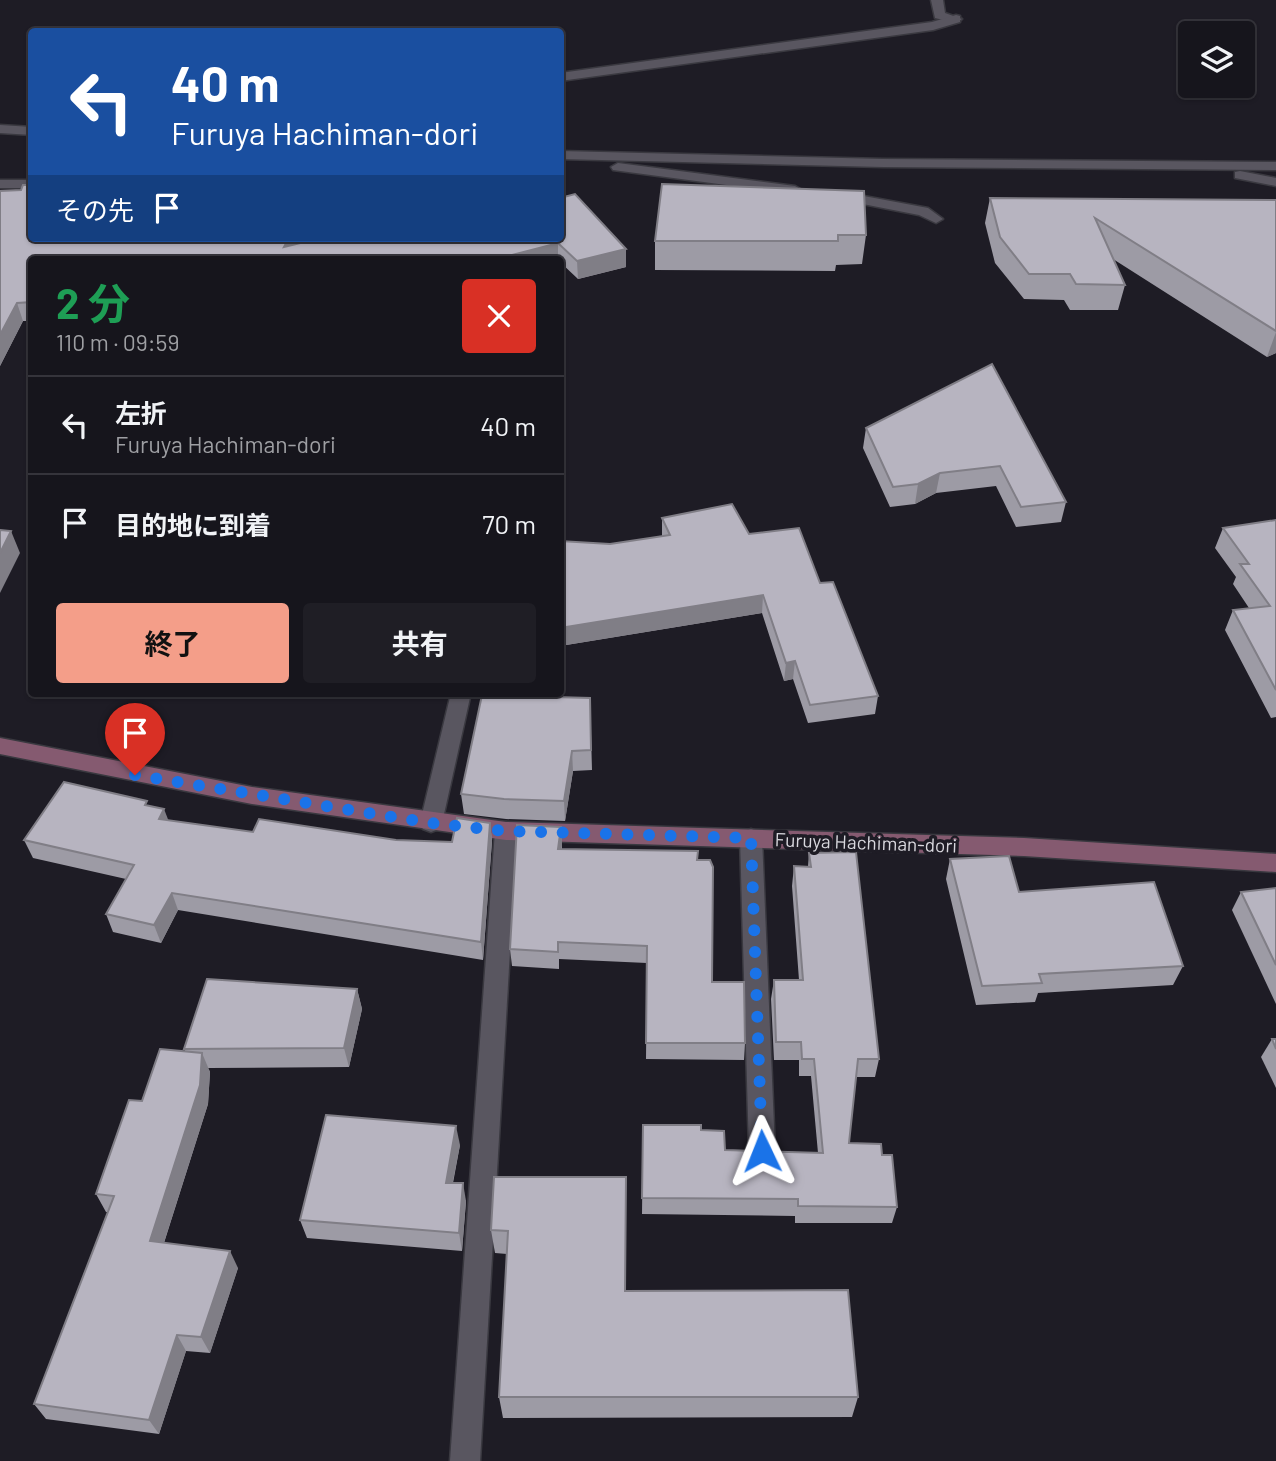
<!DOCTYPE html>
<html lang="ja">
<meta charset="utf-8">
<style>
body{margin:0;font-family:Barlow,"Noto Sans JP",sans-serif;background:#1f1e25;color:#f1f3f6;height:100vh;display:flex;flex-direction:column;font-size:26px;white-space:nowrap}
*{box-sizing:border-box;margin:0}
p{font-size:23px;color:#9e9fa3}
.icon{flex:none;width:38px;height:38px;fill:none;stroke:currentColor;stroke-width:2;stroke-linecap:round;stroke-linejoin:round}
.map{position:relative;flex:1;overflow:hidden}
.side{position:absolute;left:28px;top:256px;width:536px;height:441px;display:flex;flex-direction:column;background:#16151c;border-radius:7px;box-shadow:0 2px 5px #0004,0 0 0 2px #35343b}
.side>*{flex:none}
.top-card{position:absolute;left:28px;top:28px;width:536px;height:214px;border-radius:7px;box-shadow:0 2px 5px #0004,0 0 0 2px #35343b;background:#1a4fa0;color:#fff;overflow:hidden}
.controls{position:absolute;left:1178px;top:21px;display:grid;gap:14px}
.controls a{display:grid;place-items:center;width:77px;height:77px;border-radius:7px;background:#16151c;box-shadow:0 2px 5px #0004,0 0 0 2px #35343b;font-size:35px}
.pin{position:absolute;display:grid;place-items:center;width:60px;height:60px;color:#fff;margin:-72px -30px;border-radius:50% 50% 50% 0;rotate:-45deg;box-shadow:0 0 7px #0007}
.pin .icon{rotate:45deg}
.me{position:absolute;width:77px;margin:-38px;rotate:358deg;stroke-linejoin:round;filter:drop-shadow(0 0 5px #0008)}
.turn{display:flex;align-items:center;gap:24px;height:147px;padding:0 28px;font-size:32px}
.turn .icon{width:91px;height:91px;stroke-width:2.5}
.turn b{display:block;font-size:49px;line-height:60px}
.then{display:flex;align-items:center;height:66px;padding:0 28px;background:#0003;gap:14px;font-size:26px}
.round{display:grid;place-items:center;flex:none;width:74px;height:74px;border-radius:7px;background:#1f1e25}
.head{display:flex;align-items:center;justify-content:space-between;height:119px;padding:0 28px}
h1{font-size:42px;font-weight:700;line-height:52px;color:#1e9e55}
.button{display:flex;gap:14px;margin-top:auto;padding:14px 28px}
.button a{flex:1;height:80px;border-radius:7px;background:#f49e89;color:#111;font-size:28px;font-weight:700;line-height:80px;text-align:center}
.button a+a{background:#1f1e25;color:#f1f3f6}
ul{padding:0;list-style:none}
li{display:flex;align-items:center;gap:21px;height:98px;padding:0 28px;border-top:2px solid #35343b}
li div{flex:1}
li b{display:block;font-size:26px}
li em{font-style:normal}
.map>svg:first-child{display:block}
</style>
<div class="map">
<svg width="1276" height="1461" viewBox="0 0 1276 1461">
<rect width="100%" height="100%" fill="#1e1c25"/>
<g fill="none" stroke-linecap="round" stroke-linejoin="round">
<g stroke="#3a3940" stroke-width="3">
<g id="lane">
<path d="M931,0H943L945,13L962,19L956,23L935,18Z"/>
<path d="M451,693H471L442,823L439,829L431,832L423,829L420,823Z"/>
<path d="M751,829L759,832L762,838L775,1151L771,1160L762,1163L753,1160L749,1151L740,838L743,832Z"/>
</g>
</g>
<g stroke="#3a3940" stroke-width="3">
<g id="street">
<path d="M956,15L960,16V22L933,30L560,81V73L932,22Z"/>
<path d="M0,125L32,127V135L0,133Z"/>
<path d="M560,151L883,159L1276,162V170L883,167L560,159Z"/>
<path d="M618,163L795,186L802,190L795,194L613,170L611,167Z"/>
<path d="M1240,171L1276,178V186L1235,178V172Z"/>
<rect x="0" y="180" width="32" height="8"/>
<path d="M837,191L928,208L943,219L936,223L919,215L832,198V192Z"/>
<path d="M506,822L514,825L517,831L480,1461H450L495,831L498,825Z"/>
</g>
</g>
<g stroke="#3a3940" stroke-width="3">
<path id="secondary" d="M0,738L252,787L506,822L1024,838L1276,854V872L1024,856L506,840L252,804L0,754Z"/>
</g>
<use href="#lane" fill="#595660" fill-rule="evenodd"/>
<use href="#street" fill="#595660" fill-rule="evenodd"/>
<use href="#secondary" fill="#855a70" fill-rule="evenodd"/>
</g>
<g fill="#9d9ba5">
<path d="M0,191L32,238H302L299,243L560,238L626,267L578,279L560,262V259H32V321H23L0,366Z"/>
<path d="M990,198L1276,200V353L1267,357L1113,259L1125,285L1118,310H1070L1064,300L1024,299L995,263L985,223Z"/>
<path d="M866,235L862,264L836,265L835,271L655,270V241Z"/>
<path d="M992,364L1066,502L1061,522L1016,527L996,486L936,493L915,504L890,507L863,448L866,428Z"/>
<path d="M662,518L749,534L820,583L878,696L875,714L808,723L793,679L784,681L762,613L560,646V541L610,544L662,536Z"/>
<path d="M1276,520V717L1271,718L1225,630L1233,610L1249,608L1233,584L1236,577L1215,548L1223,528Z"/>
<path d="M590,698L592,770L573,771L565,821L506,819L464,814L461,794Z"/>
<path d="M149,806L168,820L253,832L396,840L452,842L490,823L492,841L483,960L178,910L161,943L113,932L106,914L126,879L33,858L24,840Z"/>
<path d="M561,827L562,849L697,860L712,982L745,1043L744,1060L646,1059L647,963L559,959V969L512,966L510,949Z"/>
<path d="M809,853L879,1059L875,1077H856L849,1143L882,1155L897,1207L892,1223H795V1216L642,1214L643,1125L701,1130L725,1150L818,1153L811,1076H799V1060H774L771,999L774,980H799L792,886L794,866L808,867Z"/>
<path d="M950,859L1019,892L1183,966L1173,985L1038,993L1035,1002L976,1005L946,879Z"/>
<path d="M1276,888V1004L1232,910L1241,892Z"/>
<path d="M357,989L362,1009L349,1067L208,1068L210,1072L208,1104L164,1243L238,1268L210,1353L186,1351L159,1434L46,1419L34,1404L108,1212H106L96,1194L142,1101L185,1051L184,1049Z"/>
<path d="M1272,1039H1276V1088L1261,1057Z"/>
<path d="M460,1145L453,1183L466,1201L462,1251L307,1238L300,1220Z"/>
<path d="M626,1177V1291L858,1397L852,1417L503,1418L499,1397L507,1254L495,1253L491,1230Z"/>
</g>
<g fill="#807e86">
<path d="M289,238H302L291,259L284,247Z"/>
<path d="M558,243V259H497Z"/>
<path d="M626,249V267L578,279L577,261Z"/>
<path d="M17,303L23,321L0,366V335Z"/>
<path d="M1276,332V353L1267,357Z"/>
<path d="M940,473L936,493L915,504L918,484Z"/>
<path d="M11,531L20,553L0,593V553Z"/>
<path d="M763,595L762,613L560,646V628Z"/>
<path d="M795,661L793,679L784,681L786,663Z"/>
<path d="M572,751L573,771L565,821L564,801Z"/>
<path d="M164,809L171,827L159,819Z"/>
<path d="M490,823L492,841L483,960L481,942Z"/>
<path d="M561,827L562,844L559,866L558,849Z"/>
<path d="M172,893L178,910L161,943L154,925Z"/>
<path d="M357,989L362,1009L349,1067L344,1048Z"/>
<path d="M202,1053L210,1072L208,1104L159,1258L150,1241Z"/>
<path d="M456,1126L460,1145L449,1201L446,1183Z"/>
<path d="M463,1183L466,1201L462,1251L459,1233Z"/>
<path d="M230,1251L238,1268L210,1353L201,1337Z"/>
<path d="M177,1335L186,1351L159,1434L149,1420Z"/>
</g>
<g fill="#b7b4c0" stroke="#807e86" stroke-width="2">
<path d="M662,184L864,191L866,235H838V241H655Z"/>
<path d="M23,185H32V238H289L284,247L321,238H560V198L575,194L626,249L577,261L558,243L497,259H32V302L17,303L0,335V191L21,190Z"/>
<path d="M990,198L1276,200V331L1095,218L1125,285L1076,284L1070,274H1029L1000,237Z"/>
<path d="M992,364L1066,502L1021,507L1000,466L940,473L918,484L893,487L866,428Z"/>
<path d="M732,504L749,534L799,528L820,583L833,582L878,696L810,705L795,661L786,663L763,595L560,628V541L610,544L670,535L662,518Z"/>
<path d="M1276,520V690L1233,610L1270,606L1240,564H1249L1223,528Z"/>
<path d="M0,530L11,531L0,553Z"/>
<path d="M482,695L590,698L591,750L572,751L564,801L504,799L461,794Z"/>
<path d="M64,782L147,801L145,805L164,809L159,819L253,832L259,819L396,840L452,842L457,818L490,823L481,942L172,893L154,925L106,914L134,865L24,840Z"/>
<path d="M517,825L561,827L558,849L698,851L697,860H710L713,867L712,982H744L745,1043H646L647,946L558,942V952L510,949Z"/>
<path d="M856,852L879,1059H858L849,1143L881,1144L882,1155H892L897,1207L798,1206V1199L642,1198L643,1125H701V1130L724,1131L725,1150L823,1153L814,1059H802L801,1042H776L774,980H803L794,866L811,867L809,853Z"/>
<path d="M1009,856L1019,892L1154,882L1183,966L1039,974L1042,983L982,986L950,859Z"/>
<path d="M1276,888V965L1241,892Z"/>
<path d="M207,979L357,989L344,1048L184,1049Z"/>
<path d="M1272,1039H1276V1049Z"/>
<path d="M160,1049L202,1053L200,1085L150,1241L230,1251L201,1337L177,1335L149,1420L34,1404L114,1196L96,1194L129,1100L142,1101Z"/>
<path d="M326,1115L456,1126L446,1183H463L459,1233L300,1220Z"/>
<path d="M494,1177H626L625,1291L848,1290L858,1397H499L508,1231L491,1230Z"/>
</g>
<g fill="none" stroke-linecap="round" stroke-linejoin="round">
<path stroke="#1a73e8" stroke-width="12" stroke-dasharray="0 21.6" d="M135,775L430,823L506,831L751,838L762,1151"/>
</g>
<g text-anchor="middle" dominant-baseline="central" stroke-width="7" stroke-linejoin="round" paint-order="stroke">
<g font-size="19" fill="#d9d8de" stroke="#1e1c25">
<text transform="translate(866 842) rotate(2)">Furuya Hachiman-dori</text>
</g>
</g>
</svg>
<div class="controls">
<a><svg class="icon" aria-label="layers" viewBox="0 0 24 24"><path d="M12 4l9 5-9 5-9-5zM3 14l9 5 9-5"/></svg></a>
</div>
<div class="pin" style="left:135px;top:775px;background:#d93025"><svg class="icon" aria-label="arrive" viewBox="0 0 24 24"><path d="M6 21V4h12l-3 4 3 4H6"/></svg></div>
<svg class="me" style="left:762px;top:1151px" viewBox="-20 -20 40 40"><path d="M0-17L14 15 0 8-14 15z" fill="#1a73e8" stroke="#fff" stroke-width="4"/></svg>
<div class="top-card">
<div class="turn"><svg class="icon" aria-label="left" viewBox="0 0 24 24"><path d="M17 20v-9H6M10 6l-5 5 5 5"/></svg><div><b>40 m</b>Furuya Hachiman-dori</div></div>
<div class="then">その先<svg class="icon" aria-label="arrive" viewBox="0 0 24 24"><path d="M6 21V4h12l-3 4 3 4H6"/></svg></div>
</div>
<section class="side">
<div class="head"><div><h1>2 分</h1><p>110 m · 09:59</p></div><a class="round" style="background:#d93025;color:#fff"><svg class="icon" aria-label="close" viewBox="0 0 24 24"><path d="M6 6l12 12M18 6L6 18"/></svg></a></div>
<ul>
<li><svg class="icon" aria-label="left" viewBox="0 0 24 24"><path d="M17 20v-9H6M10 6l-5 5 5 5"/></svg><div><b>左折</b><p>Furuya Hachiman-dori</p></div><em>40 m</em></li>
<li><svg class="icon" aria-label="arrive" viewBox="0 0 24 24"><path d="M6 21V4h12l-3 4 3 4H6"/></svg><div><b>目的地に到着</b></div><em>70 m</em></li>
</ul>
<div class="button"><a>終了</a><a>共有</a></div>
</section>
</div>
